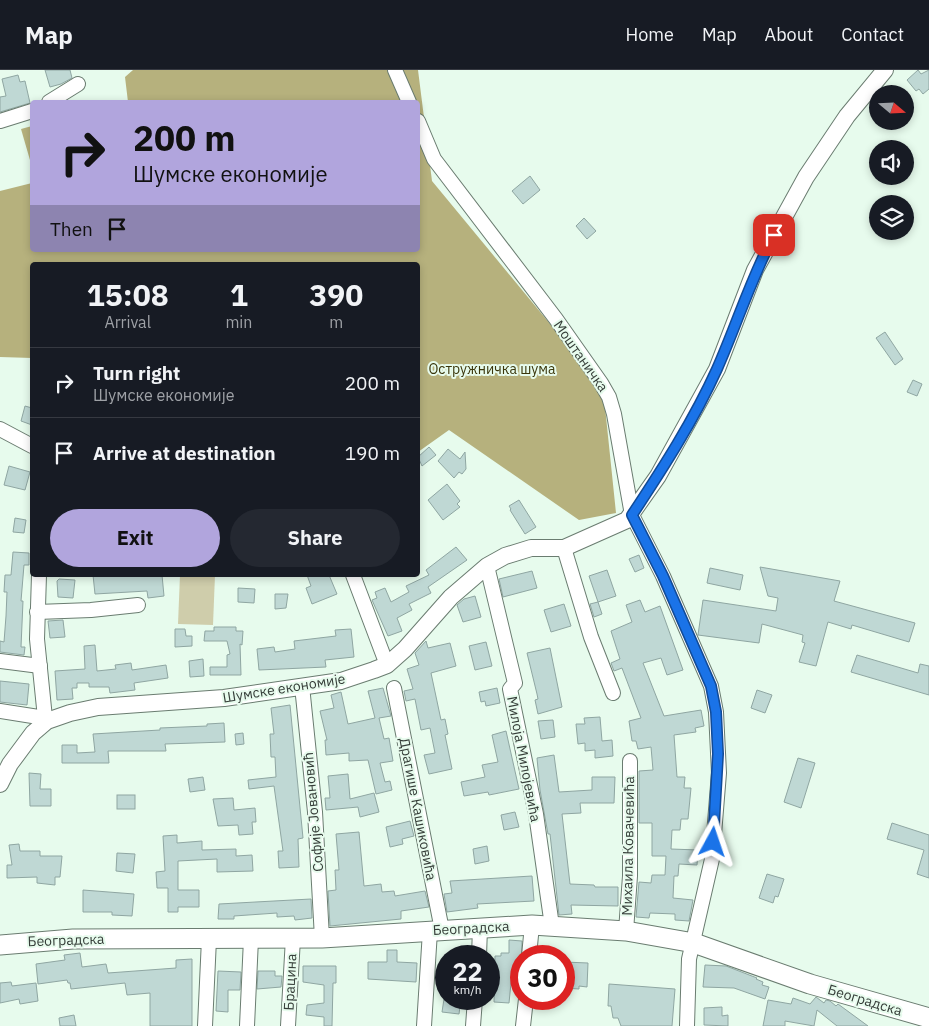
<!DOCTYPE html>
<meta charset="utf-8">
<style>
body{margin:0;font-family:"IBM Plex Sans",sans-serif;background:#242831;color:#f1f3f6;height:100vh;display:flex;flex-direction:column;font-size:19px;white-space:nowrap}
*{box-sizing:border-box;margin:0}
p{font-size:16px;color:#9ea1a6}
.icon{flex:none;width:28px;height:28px;fill:none;stroke:currentColor;stroke-width:2;stroke-linecap:round;stroke-linejoin:round}
.map{position:relative;flex:1;overflow:hidden}
.panel{position:absolute;left:30px;top:192px;width:390px;height:315px;display:flex;flex-direction:column;background:#171b24;border-radius:5px;box-shadow:0 2px 8px #0003}
.panel>*{flex:none}
.guide{position:absolute;left:30px;top:30px;width:390px;height:152px;border-radius:5px;box-shadow:0 2px 8px #0003;background:#b1a5dd;color:#111;overflow:hidden}
.needle{width:32px;rotate:109deg}
.tools{position:absolute;left:869px;top:15px;display:grid;gap:10px}
.tools a{display:grid;place-items:center;width:45px;height:45px;border-radius:50%;background:#171b24;box-shadow:0 2px 8px #0003;font-size:25px}
.speed{position:absolute;left:435px;top:875px;display:flex;gap:10px;font-size:25px;font-weight:700;text-align:center}
.speed>*{display:grid;place-content:center;width:65px;height:65px;border-radius:50%;background:#171b24;box-shadow:0 2px 8px #0003;line-height:1}
.speed small{font-size:12px;font-weight:400}
.speed .limit{border:8px solid #d22;background:#fff;color:#111}
.pin{position:absolute;display:grid;place-items:center;width:42px;height:42px;color:#fff;margin:-21px;border-radius:10px;box-shadow:0 2px 8px #0006}
.me{position:absolute;width:55px;margin:-28px;rotate:5deg;stroke-linejoin:round;filter:drop-shadow(0 0 4px #0008)}
.turn{display:flex;align-items:center;gap:18px;height:105px;padding:0 20px;font-size:22px}
.turn .icon{width:65px;height:65px;stroke-width:2.5}
.turn b{display:block;font-size:35px;line-height:42px}
.then{display:flex;align-items:center;height:48px;padding:0 20px;background:#0003;gap:10px;font-size:19px}
.eta{display:flex;justify-content:space-evenly;align-items:center;height:85px;text-align:center}
.eta b{font-size:30px;font-weight:800;line-height:35px}
.primary-button{display:flex;gap:10px;margin-top:auto;padding:10px 20px}
.primary-button a{flex:1;height:58px;border-radius:30px;background:#b1a5dd;color:#111;font-size:20px;font-weight:800;line-height:58px;text-align:center}
.primary-button a+a{background:#242831;color:#f1f3f6}
ul{padding:0;list-style:none}
li{display:flex;align-items:center;gap:15px;height:70px;padding:0 20px;border-top:1px solid #363941}
li div{flex:1}
li b{display:block;font-size:19px}
li em{font-style:normal}
header{display:flex;align-items:center;gap:30px;box-sizing:border-box;height:70px;padding:0 25px;background:#171b24;border-bottom:1px solid #363941}
header strong{font-size:24px}
nav{display:flex;gap:28px;margin-inline-start:auto;font-size:18px}
.map>svg:first-child{display:block}
</style>
<header>
<strong>Map</strong>
<nav><a>Home</a><a>Map</a><a>About</a><a>Contact</a></nav>
</header>
<div class="map">
<svg width="929" height="956" viewBox="0 0 929 956">
<rect width="100%" height="100%" fill="#e7fbed"/>
<path fill="#cfcdab" d="M180,505H215L213,555L178,554Z"/>
<g fill="#b6b17d">
<path d="M133,0H418L432,111L603,318L616,443L579,450L449,360L418,382V195H32V288L0,287V121L32,113V180H418V32H128L125,7Z"/>
<path d="M32,56V97L21,59Z"/>
</g>
<g fill="#bfd8d4" stroke="#8fa6a2">
<path d="M45,0H70L72,8L61,14L50,17Z"/>
<path d="M918,0L921,4L929,0V19L923,24L919,19L916,21L907,10Z"/>
<path d="M18,5L20,12L25,11L30,33L0,42V27L6,26L2,9Z"/>
<path d="M530,106L540,120L523,134L512,121Z"/>
<path d="M584,148L596,161L587,169L576,156Z"/>
<path d="M885,262L903,289L895,295L876,268Z"/>
<path d="M913,310L922,314L917,326L907,322Z"/>
<path d="M25,336L32,338V355L21,351Z"/>
<path d="M429,377L436,385L422,396L418,387Z"/>
<path d="M448,379L460,389L465,382L466,399L462,404L459,402L454,408L438,391Z"/>
<path d="M9,396L30,402L25,420L4,415Z"/>
<path d="M447,414L460,431L457,434L460,437L443,450L428,430Z"/>
<path d="M519,430L536,457L525,464L510,440L511,439L509,436Z"/>
<path d="M15,448L26,450L24,463L13,462Z"/>
<path d="M456,477L467,490L428,517L431,523L409,534L412,540L397,548L402,561L388,566L372,530L377,528L375,522L385,518L391,532L409,522L406,516L429,505L426,500Z"/>
<path d="M13,482L29,483V495H24L21,531H23L21,577H25L24,585L0,582V571L4,572L6,546L7,522H4L5,505H11Z"/>
<path d="M639,485L644,498L635,502L629,489Z"/>
<path d="M760,497L840,511L834,531L915,553L909,572L852,555L851,559L828,552L816,596L799,592L805,573L802,572L803,565L762,554L759,573L698,565L703,530L776,541L778,528L768,526Z"/>
<path d="M710,498L743,505L740,520L707,513Z"/>
<path d="M607,500L616,526L598,532L602,544L594,547L590,534L598,532L589,506Z"/>
<path d="M532,501L537,518L503,527L499,509Z"/>
<path d="M93,505H162L164,526L148,528L147,521L95,524Z"/>
<path d="M307,505H329L337,524L312,534L306,518L311,516Z"/>
<path d="M59,509L75,510L73,528L58,527L57,511Z"/>
<path d="M238,518L255,519L254,533L238,532Z"/>
<path d="M275,524H288L286,538L275,539Z"/>
<path d="M475,526L481,547L463,552L457,535L464,529Z"/>
<path d="M640,530L645,542L660,536L683,600L667,605L661,588L643,593L664,646L701,640L704,656L695,658L696,662L674,665L677,707H685L684,718H691L688,749H681L680,760H672L671,779L698,780L697,795L679,794L678,806H674L673,828L693,830L689,851L675,850V844L650,843L649,848L636,847L639,812L651,813L652,805H665L666,786H652V753H639V701L653,700L651,677L638,679L636,671H632L629,651L641,648L622,598L614,601L611,593L620,589L611,561L632,552L626,535Z"/>
<path d="M564,534L571,556L551,562L544,540Z"/>
<path d="M63,550L65,567L50,568L48,551Z"/>
<path d="M214,557H236V561H243L242,575L240,574L241,605H210V597H227V585L230,584L227,571H204L205,561H214Z"/>
<path d="M175,559H185L186,566H192V576L175,577Z"/>
<path d="M351,559L354,587L325,590L326,597L259,600L257,579L274,577L275,582L295,579L294,571L336,566L335,560Z"/>
<path d="M426,571L428,578L450,573L456,596L431,603L441,650L445,649L448,664L445,665L452,699L429,704L424,685L435,683L430,658L421,660L415,629L406,631L404,621L413,619L407,599L419,595L415,583Z"/>
<path d="M486,572L492,596L475,600L469,576Z"/>
<path d="M95,575L97,601L116,599L115,595L131,593L132,600L166,595L168,608L134,613L135,620L110,623L109,617H89V613H77V618H72L73,629L57,630L55,601L85,599L84,576Z"/>
<path d="M550,578L562,637L538,644L535,630L538,629L537,624L527,583Z"/>
<path d="M857,585L918,603L920,594L929,596V625L851,602Z"/>
<path d="M203,589L204,606L190,607L189,591Z"/>
<path d="M0,611L29,614L27,635L0,632Z"/>
<path d="M383,618L391,646L379,648L384,669L389,668L393,691L380,693L385,712L390,711L392,720L376,724L368,690L349,691V683L326,685L325,670H327L320,641L334,638L331,625L341,622L348,654L375,648L368,621Z"/>
<path d="M497,618L500,633L486,636L485,631L481,632L479,622Z"/>
<path d="M757,620L772,625L765,643L751,638Z"/>
<path d="M290,635L303,768L298,769L299,797L279,798L278,781H283L274,716L249,719L248,710L276,707L275,687H271L270,664H274L271,638Z"/>
<path d="M600,647L602,671L612,670L613,686L595,688V680L585,681V673L578,674L576,654H585L584,648Z"/>
<path d="M553,650L555,667L541,669L538,651Z"/>
<path d="M224,653L225,672L165,674L166,681H108L109,693H62V675H77V683L95,682L93,664L160,660V658L207,656V654Z"/>
<path d="M506,661L519,719L489,725L488,722L464,726L461,712L485,707L482,695L498,692L492,665Z"/>
<path d="M243,663L244,674L236,675L235,664Z"/>
<path d="M554,685L559,722L592,720V707H615L614,733H580L581,743L562,744L570,814L594,815L595,817H618V836L571,835L572,844L559,845L550,764H548L540,720L537,688Z"/>
<path d="M798,688L815,693L801,738L784,732Z"/>
<path d="M29,703L41,704L40,719H51V736H30Z"/>
<path d="M348,704L350,729L374,723L379,742L360,747L358,737L326,740L325,728H330L328,706Z"/>
<path d="M203,707L205,720L190,722L188,709Z"/>
<rect x="117" y="725" width="18" height="14"/>
<path d="M233,728L234,740L255,738L256,752H252L253,764L239,765L238,755L218,756L213,729Z"/>
<path d="M515,742L519,757L504,760L501,745Z"/>
<path d="M410,751L414,766L402,769L403,774L390,777L386,757Z"/>
<path d="M892,753L929,765V808L917,804L924,780L887,769Z"/>
<path d="M359,762L364,816L381,814L382,822L394,821L395,826L425,821L429,837L401,841V849L330,856L328,821L336,820L335,800H339L336,764Z"/>
<path d="M177,765V773L202,771V780L236,779V786L252,785L253,801L217,802V789L178,791V820H199V837H178V842H168V818H157L156,802L165,801L163,766Z"/>
<path d="M19,774L20,781H40V786H62L60,807H55V815L37,813V807L7,808V795H12L9,775Z"/>
<path d="M487,776L489,791L475,794L473,779Z"/>
<path d="M117,783L135,784L133,803L116,801Z"/>
<path d="M767,804L784,809L778,827L775,826L773,833L759,828Z"/>
<path d="M532,806L534,831L477,834L478,838L447,842L444,824L452,823L450,811Z"/>
<path d="M83,820L134,824L132,846L112,845V842H83Z"/>
<path d="M311,829L312,848L295,850L294,846L277,847V843L234,846V849H218L219,834Z"/>
<path d="M509,870L522,871L521,904L512,903L509,933L494,932L495,886H501V883H509Z"/>
<path d="M387,880H397V892L417,893L416,912L368,909V892H387Z"/>
<path d="M80,883L82,897L106,894L108,903L176,898V890L192,889V956H150V923L127,925L125,913L71,919L70,913H68L67,910L38,914L36,894L65,890L64,885Z"/>
<path d="M564,892L588,893L587,917L579,916V919L564,918Z"/>
<path d="M705,895L726,896L757,908L756,909L763,912L762,915L769,917L765,929L734,918L703,917Z"/>
<path d="M303,896H336V913H333L332,956H324V947L306,945L307,935L324,933V915L303,912Z"/>
<path d="M218,901L241,902L240,920H228V942L216,941Z"/>
<path d="M258,901H275V906H282L281,917L257,919Z"/>
<path d="M11,912L12,916L36,913L38,931L20,934L19,929L0,933V913Z"/>
<path d="M609,914L675,919L672,956H621L618,948H613L611,936H608Z"/>
<path d="M816,927L824,933L826,930L830,931L836,936L838,934L868,956H837L817,940L814,956L785,951V956H763L768,930L791,934L793,928L810,934Z"/>
<path d="M444,929H461L459,944L442,942Z"/>
<path d="M722,937V946L728,945V956L704,955V938Z"/>
<path d="M74,945L76,956H60L59,948Z"/>
</g>
<g fill="none" stroke-linecap="round" stroke-linejoin="round">
<g stroke="#6a7c70" stroke-width="16">
<g id="minor">
<path d="M395,0L409,32"/>
<path d="M49,32L78,14"/>
<path d="M0,51L32,41"/>
<path d="M418,51L434,89L556,249L601,313L609,327L614,344L632,445L663,506L711,616L716,642L719,703L712,789L689,889L687,956"/>
<path d="M0,359L32,376"/>
<path d="M564,478L591,567L613,623"/>
<path d="M487,496L515,613L510,619L536,744L552,856"/>
<path d="M39,505L37,569L45,648L47,651"/>
<path d="M353,505L387,595"/>
<path d="M37,542L91,540L138,535"/>
<path d="M0,591L40,596"/>
<path d="M302,616L315,742L322,868"/>
<path d="M394,618L442,860"/>
<path d="M0,641L45,648"/>
<path d="M626,861L630,806V691"/>
<path d="M479,886L480,858"/>
<path d="M529,886L532,855"/>
<path d="M205,956L209,869"/>
<path d="M247,956L251,869"/>
<path d="M288,956L293,868"/>
<path d="M424,956L430,861"/>
<path d="M473,956L475,929"/>
<path d="M523,956L526,929"/>
</g>
</g>
<g stroke="#6a7c70" stroke-width="18">
<path id="tertiary" d="M0,714L10,694L33,663L47,651L70,643L98,637L224,628L341,611L374,600L387,595L405,579L451,527L487,496L505,486L531,478H564L627,450L658,406L717,299L755,200L806,107L847,46L885,0"/>
</g>
<g stroke="#6a7c70" stroke-width="21">
<path id="secondary" d="M0,875L73,869L322,868L532,855L626,861L694,873L810,914L929,948"/>
</g>
<use href="#minor" stroke="#fff" stroke-width="14"/>
<use href="#tertiary" stroke="#fff" stroke-width="16"/>
<use href="#secondary" stroke="#fff" stroke-width="19"/>
</g>
<g fill="none" stroke-linecap="round" stroke-linejoin="round">
<g stroke="#114b97" stroke-width="12">
<path id="route" d="M713,772L718,684L716,642L711,616L663,506L632,445C663,398 694,350 717,299C737,254 751,208 774,165"/>
</g>
<use href="#route" stroke="#1a73e8" stroke-width="9"/>
</g>
<g text-anchor="middle" dominant-baseline="central" stroke-width="4" stroke-linejoin="round" paint-order="stroke">
<g font-size="14" fill="#353d38" stroke="#e7fbed">
<text transform="translate(581 286) rotate(55)">Моштаничка</text>
<text transform="translate(284 618) rotate(-9)">Шумске економије</text>
<text transform="translate(524 689) rotate(79)">Милоја Милојевића</text>
<text transform="translate(418 739) rotate(79)">Драгише Кашиковића</text>
<text transform="translate(313 742) rotate(-95)">Софије Јовановић</text>
<text transform="translate(628 776) rotate(-89)">Михаила Ковачевића</text>
<text transform="translate(471 858) rotate(-3)">Београдска</text>
<text transform="translate(66 870) rotate(-2)">Београдска</text>
<text transform="translate(290 912) rotate(-87)">Брацина</text>
<text transform="translate(865 930) rotate(17)">Београдска</text>
</g>
<g font-size="14" fill="#39350a" stroke="#e7fbed">
<text x="492" y="299">Остружничка шума</text>
</g>
</g>
</svg>
<div class="tools">
<a><svg class="needle" viewBox="-14 -14 28 28"><path d="M0-13l5 13h-10z" fill="#e53935"/><path d="M0 13l5-13h-10z" fill="#9ea1a6"/></svg></a>
<a><svg class="icon" aria-label="sound" viewBox="0 0 24 24"><path d="M4 9h4l5-4v14l-5-4H4zM17 9q2 3 0 6"/></svg></a>
<a><svg class="icon" aria-label="layers" viewBox="0 0 24 24"><path d="M12 4l9 5-9 5-9-5zM3 14l9 5 9-5"/></svg></a>
</div>
<div class="speed"><div>22<small>km/h</small></div><div class="limit">30</div></div>
<div class="pin" style="left:774px;top:165px;background:#d93025"><svg class="icon" aria-label="arrive" viewBox="0 0 24 24"><path d="M6 21V4h12l-3 4 3 4H6"/></svg></div>
<svg class="me" style="left:713px;top:772px" viewBox="-20 -20 40 40"><path d="M0-17L14 15 0 8-14 15z" fill="#1a73e8" stroke="#fff" stroke-width="4"/></svg>
<div class="guide">
<div class="turn"><svg class="icon" aria-label="right" viewBox="0 0 24 24"><path d="M7 20v-9h11M14 6l5 5-5 5"/></svg><div><b>200 m</b>Шумске економије</div></div>
<div class="then">Then<svg class="icon" aria-label="arrive" viewBox="0 0 24 24"><path d="M6 21V4h12l-3 4 3 4H6"/></svg></div>
</div>
<section class="panel">
<div class="eta">
<div><b>15:08</b><p>Arrival</p></div>
<div><b>1</b><p>min</p></div>
<div><b>390</b><p>m</p></div>
</div>
<ul>
<li><svg class="icon" aria-label="right" viewBox="0 0 24 24"><path d="M7 20v-9h11M14 6l5 5-5 5"/></svg><div><b>Turn right</b><p>Шумске економије</p></div><em>200 m</em></li>
<li><svg class="icon" aria-label="arrive" viewBox="0 0 24 24"><path d="M6 21V4h12l-3 4 3 4H6"/></svg><div><b>Arrive at destination</b></div><em>190 m</em></li>
</ul>
<div class="primary-button"><a>Exit</a><a>Share</a></div>
</section>
</div>
